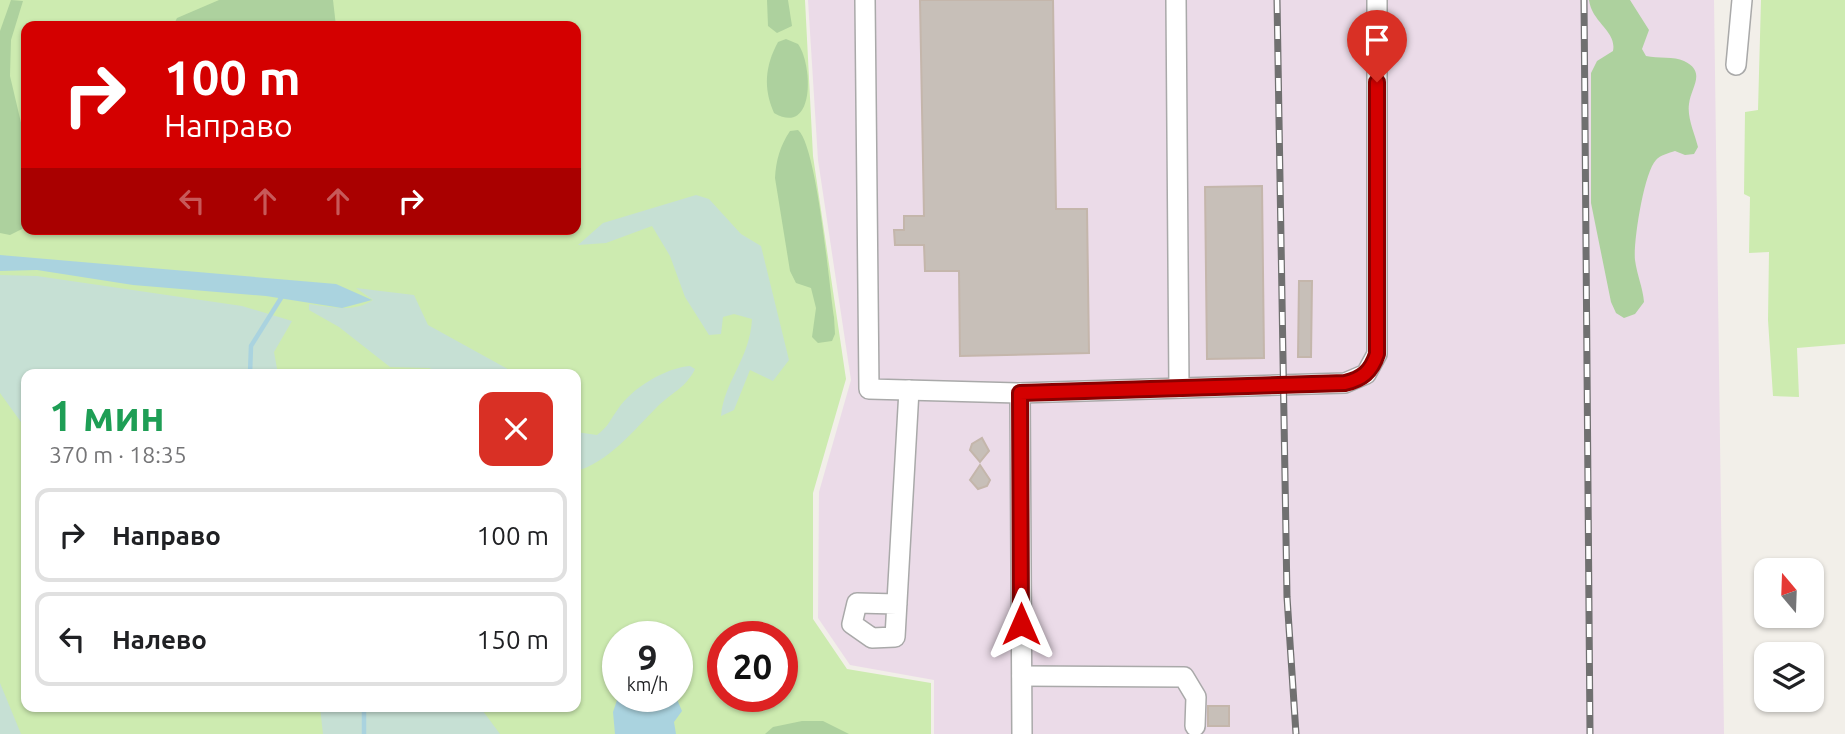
<!DOCTYPE html>
<html lang="ru">
<meta charset="utf-8">
<style>
body{margin:0;font-family:Ubuntu,sans-serif;background:#f2f2f2;color:#202124;height:100vh;display:flex;flex-direction:column;font-size:26px;white-space:nowrap}
*{box-sizing:border-box;margin:0}
p{font-size:23px;color:#757577}
.icon{flex:none;width:38px;height:38px;fill:none;stroke:currentColor;stroke-width:2;stroke-linecap:round;stroke-linejoin:round}
.map{position:relative;flex:1;overflow:hidden}
.sheet{position:absolute;left:21px;top:369px;width:560px;height:343px;display:flex;flex-direction:column;background:#fff;border-radius:14px;box-shadow:0 2px 5px #0004}
.sheet>*{flex:none}
.top-card{position:absolute;left:21px;top:21px;width:560px;height:214px;border-radius:14px;box-shadow:0 2px 5px #0004;background:#d40000;color:#fff;overflow:hidden}
.needle{width:46px;rotate:341deg}
.fabs{position:absolute;left:1754px;top:558px;display:grid;gap:14px}
.fabs a{display:grid;place-items:center;width:70px;height:70px;border-radius:14px;background:#fff;box-shadow:0 2px 5px #0004;font-size:35px}
.speed{position:absolute;left:602px;top:621px;display:flex;gap:14px;font-size:35px;font-weight:700;text-align:center}
.speed>*{display:grid;place-content:center;width:91px;height:91px;border-radius:50%;background:#fff;box-shadow:0 2px 5px #0004;line-height:1}
.speed small{font-size:18px;font-weight:400}
.speed .limit{border:10px solid #d22;background:#fff;color:#111}
.pin{position:absolute;display:grid;place-items:center;width:60px;height:60px;color:#fff;margin:-72px -30px;border-radius:50% 50% 50% 0;rotate:-45deg;box-shadow:0 0 7px #0007}
.pin .icon{rotate:45deg}
.me{position:absolute;width:77px;margin:-38px;rotate:0deg;stroke-linejoin:round;filter:drop-shadow(0 0 5px #0008)}
.turn{display:flex;align-items:center;gap:24px;height:147px;padding:0 28px;font-size:32px}
.turn .icon{width:91px;height:91px;stroke-width:2.5}
.turn b{display:block;font-size:49px;line-height:60px}
.lanes{display:flex;align-items:center;height:66px;padding:0 28px;background:#0003;justify-content:center;gap:35px;direction:ltr}
.lanes .off{opacity:.35}
.round{display:grid;place-items:center;flex:none;width:74px;height:74px;border-radius:14px;background:#f2f2f2}
.headline{display:flex;align-items:center;justify-content:space-between;height:119px;padding:0 28px}
h1{font-size:42px;font-weight:700;line-height:52px;color:#1e9e55}
ul{padding:0;list-style:none}
li{display:flex;align-items:center;gap:21px;height:94px;margin:0 14px 10px;padding:0 14px;border:4px solid #e0e0e0;border-radius:14px}
li div{flex:1}
li b{display:block;font-size:26px}
li em{font-style:normal}
.map>svg:first-child{display:block}
</style>
<div class="map">
<svg width="1845" height="734" viewBox="0 0 1845 734">
<rect width="100%" height="100%" fill="#f2efe9"/>
<path fill="#ebdbe8" d="M808,0H1714L1724,734H934V680L850,665L818,618L819,492L851,380L818,160Z"/>
<g fill="#cdebb0" fill-rule="evenodd">
<path d="M0,0H805L813,156L846,379L813,493V619L847,669L931,683V734H0ZM26,26H576V229H26ZM26,374H576V707H26ZM618,637H677V696H618ZM723,637H782V696H723Z"/>
<path d="M1761,0H1845V344L1797,348L1799,397L1773,396L1768,320L1769,252L1749,253L1750,197L1744,194L1745,112L1758,110Z"/>
</g>
<g fill="#add19e">
<path d="M11,0L23,1L11,40L10,76L26,144V227L10,235L0,233V31Z"/>
<path d="M219,0H333L336,26H173L177,18Z"/>
<path d="M767,0H788L792,26L777,33L768,26Z"/>
<path d="M1589,0H1630L1649,30L1642,49L1646,56C1658,59 1674,56 1684,61C1707,72 1691,87 1689,104C1687,118 1695,134 1698,147L1694,154L1685,155L1675,151C1669,153 1660,155 1656,160C1644,172 1633,243 1635,260C1637,275 1643,288 1644,302L1635,314L1624,318L1616,313L1611,302L1591,203V73L1597,61L1613,51C1617,31 1592,23 1589,0Z"/>
<path d="M786,39L798,44C813,65 815,137 774,113C763,88 765,66 778,42Z"/>
<path d="M798,130C817,146 829,285 834,317L835,334L832,341L818,343L812,337L816,308L811,288L796,283L790,271L775,178C776,160 780,146 790,131Z"/>
<path d="M802,721H823L849,734H765L773,727Z"/>
</g>
<g fill="#c6e0d4">
<path d="M696,195L709,199L741,234L761,246L789,360L773,381L750,370L734,410L721,416C724,381 750,359 752,319L734,314L723,317L721,334L709,335L685,297L670,256L652,226L606,243L578,245L603,223Z"/>
<path d="M0,275L37,276L242,306L292,321L274,352L278,374H26V429L0,393Z"/>
<path d="M356,288L414,295L428,325L517,374H446L429,368L390,367L339,327L309,310V304C330,307 354,313 373,300Z"/>
<path d="M690,366L695,369C686,388 671,393 657,407C634,430 608,463 576,471V432L597,435C608,427 610,420 618,409C632,388 665,368 690,366Z"/>
<path d="M0,683L21,734H0Z"/>
<path d="M320,707H480L500,734H323Z"/>
</g>
<g fill="#aad3df">
<path d="M0,255L336,284L372,300L342,308L266,296L133,285L37,270L0,271Z"/>
<path d="M618,697H630L632,708L643,697H676L682,711L674,722L676,734H615L613,712Z"/>
</g>
<g fill="none" stroke-linecap="round" stroke-linejoin="round">
<g stroke="#aad3df" stroke-width="4.5">
<path d="M250,374L251,346L281,298"/>
<path d="M364,734V707"/>
</g>
</g>
<g fill="#c7bfb8" stroke="#c4b6ab" stroke-width="2">
<path d="M920,0H1053L1056,209H1087L1089,353L960,356L959,271H925L924,245H895L894,230H904V216H924Z"/>
<path d="M1262,186L1264,358L1207,359L1205,187Z"/>
<path d="M1299,281H1312L1311,357H1298Z"/>
<path d="M982,438L989,451L980,462L970,450L972,444Z"/>
<path d="M980,465L990,480L987,486L978,489L970,480Z"/>
<rect x="1208" y="706" width="21" height="20"/>
</g>
<g fill="none" stroke-linecap="round" stroke-linejoin="round">
<g stroke="#a9a9a9" stroke-width="22">
<g id="minor">
<path d="M865,0L869,389L1020,393L1345,383L1366,374L1377,354V0"/>
<path d="M1176,0L1179,388"/>
<path d="M1736,65L1742,0"/>
<path d="M1020,393L1022,734"/>
<path d="M897,604L857,603L852,624L872,638L895,637L909,390"/>
<path d="M1022,676L1184,677L1196,697L1195,726"/>
</g>
</g>
<use href="#minor" stroke="#fff" stroke-width="19"/>
<g stroke="#707070" stroke-width="7">
<g id="rail">
<path d="M1277,0L1287,597L1296,734"/>
<path d="M1584,0L1590,734"/>
</g>
</g>
<use href="#rail" stroke="#fff" stroke-width="4.5" stroke-dasharray="13" stroke-linecap="butt"/>
</g>
<g fill="none" stroke-linecap="round" stroke-linejoin="round">
<g stroke="#8a0000" stroke-width="18">
<path id="route" d="M1021,624L1020,393L1345,383C1362,379 1371,372 1377,354V82"/>
</g>
<use href="#route" stroke="#d40000" stroke-width="12"/>
</g>
</svg>
<div class="fabs">
<a><svg class="needle" viewBox="-14 -14 28 28"><path d="M0-13l5 13h-10z" fill="#e53935"/><path d="M0 13l5-13h-10z" fill="#757577"/></svg></a>
<a><svg class="icon" aria-label="layers" viewBox="0 0 24 24"><path d="M12 4l9 5-9 5-9-5zM3 14l9 5 9-5"/></svg></a>
</div>
<div class="speed"><div>9<small>km/h</small></div><div class="limit">20</div></div>
<div class="pin" style="left:1377px;top:82px;background:#d93025"><svg class="icon" aria-label="arrive" viewBox="0 0 24 24"><path d="M6 21V4h12l-3 4 3 4H6"/></svg></div>
<svg class="me" style="left:1021px;top:624px" viewBox="-20 -20 40 40"><path d="M0-17L14 15 0 8-14 15z" fill="#d40000" stroke="#fff" stroke-width="4"/></svg>
<div class="top-card">
<div class="turn"><svg class="icon" aria-label="right" viewBox="0 0 24 24"><path d="M7 20v-9h11M14 6l5 5-5 5"/></svg><div><b>100 m</b>Направо</div></div>
<div class="lanes"><svg class="icon off" aria-label="left" viewBox="0 0 24 24"><path d="M17 20v-9H6M10 6l-5 5 5 5"/></svg><svg class="icon off" aria-label="ahead" viewBox="0 0 24 24"><path d="M12 20V5M6 11l6-6 6 6"/></svg><svg class="icon off" aria-label="ahead" viewBox="0 0 24 24"><path d="M12 20V5M6 11l6-6 6 6"/></svg><svg class="icon" aria-label="right" viewBox="0 0 24 24"><path d="M7 20v-9h11M14 6l5 5-5 5"/></svg></div>
</div>
<section class="sheet">
<div class="headline"><div><h1>1 мин</h1><p>370 m · 18:35</p></div><a class="round" style="background:#d93025;color:#fff"><svg class="icon" aria-label="close" viewBox="0 0 24 24"><path d="M6 6l12 12M18 6L6 18"/></svg></a></div>
<ul>
<li><svg class="icon" aria-label="right" viewBox="0 0 24 24"><path d="M7 20v-9h11M14 6l5 5-5 5"/></svg><div><b>Направо</b></div><em>100 m</em></li>
<li><svg class="icon" aria-label="left" viewBox="0 0 24 24"><path d="M17 20v-9H6M10 6l-5 5 5 5"/></svg><div><b>Налево</b></div><em>150 m</em></li>
</ul>
</section>
</div>
